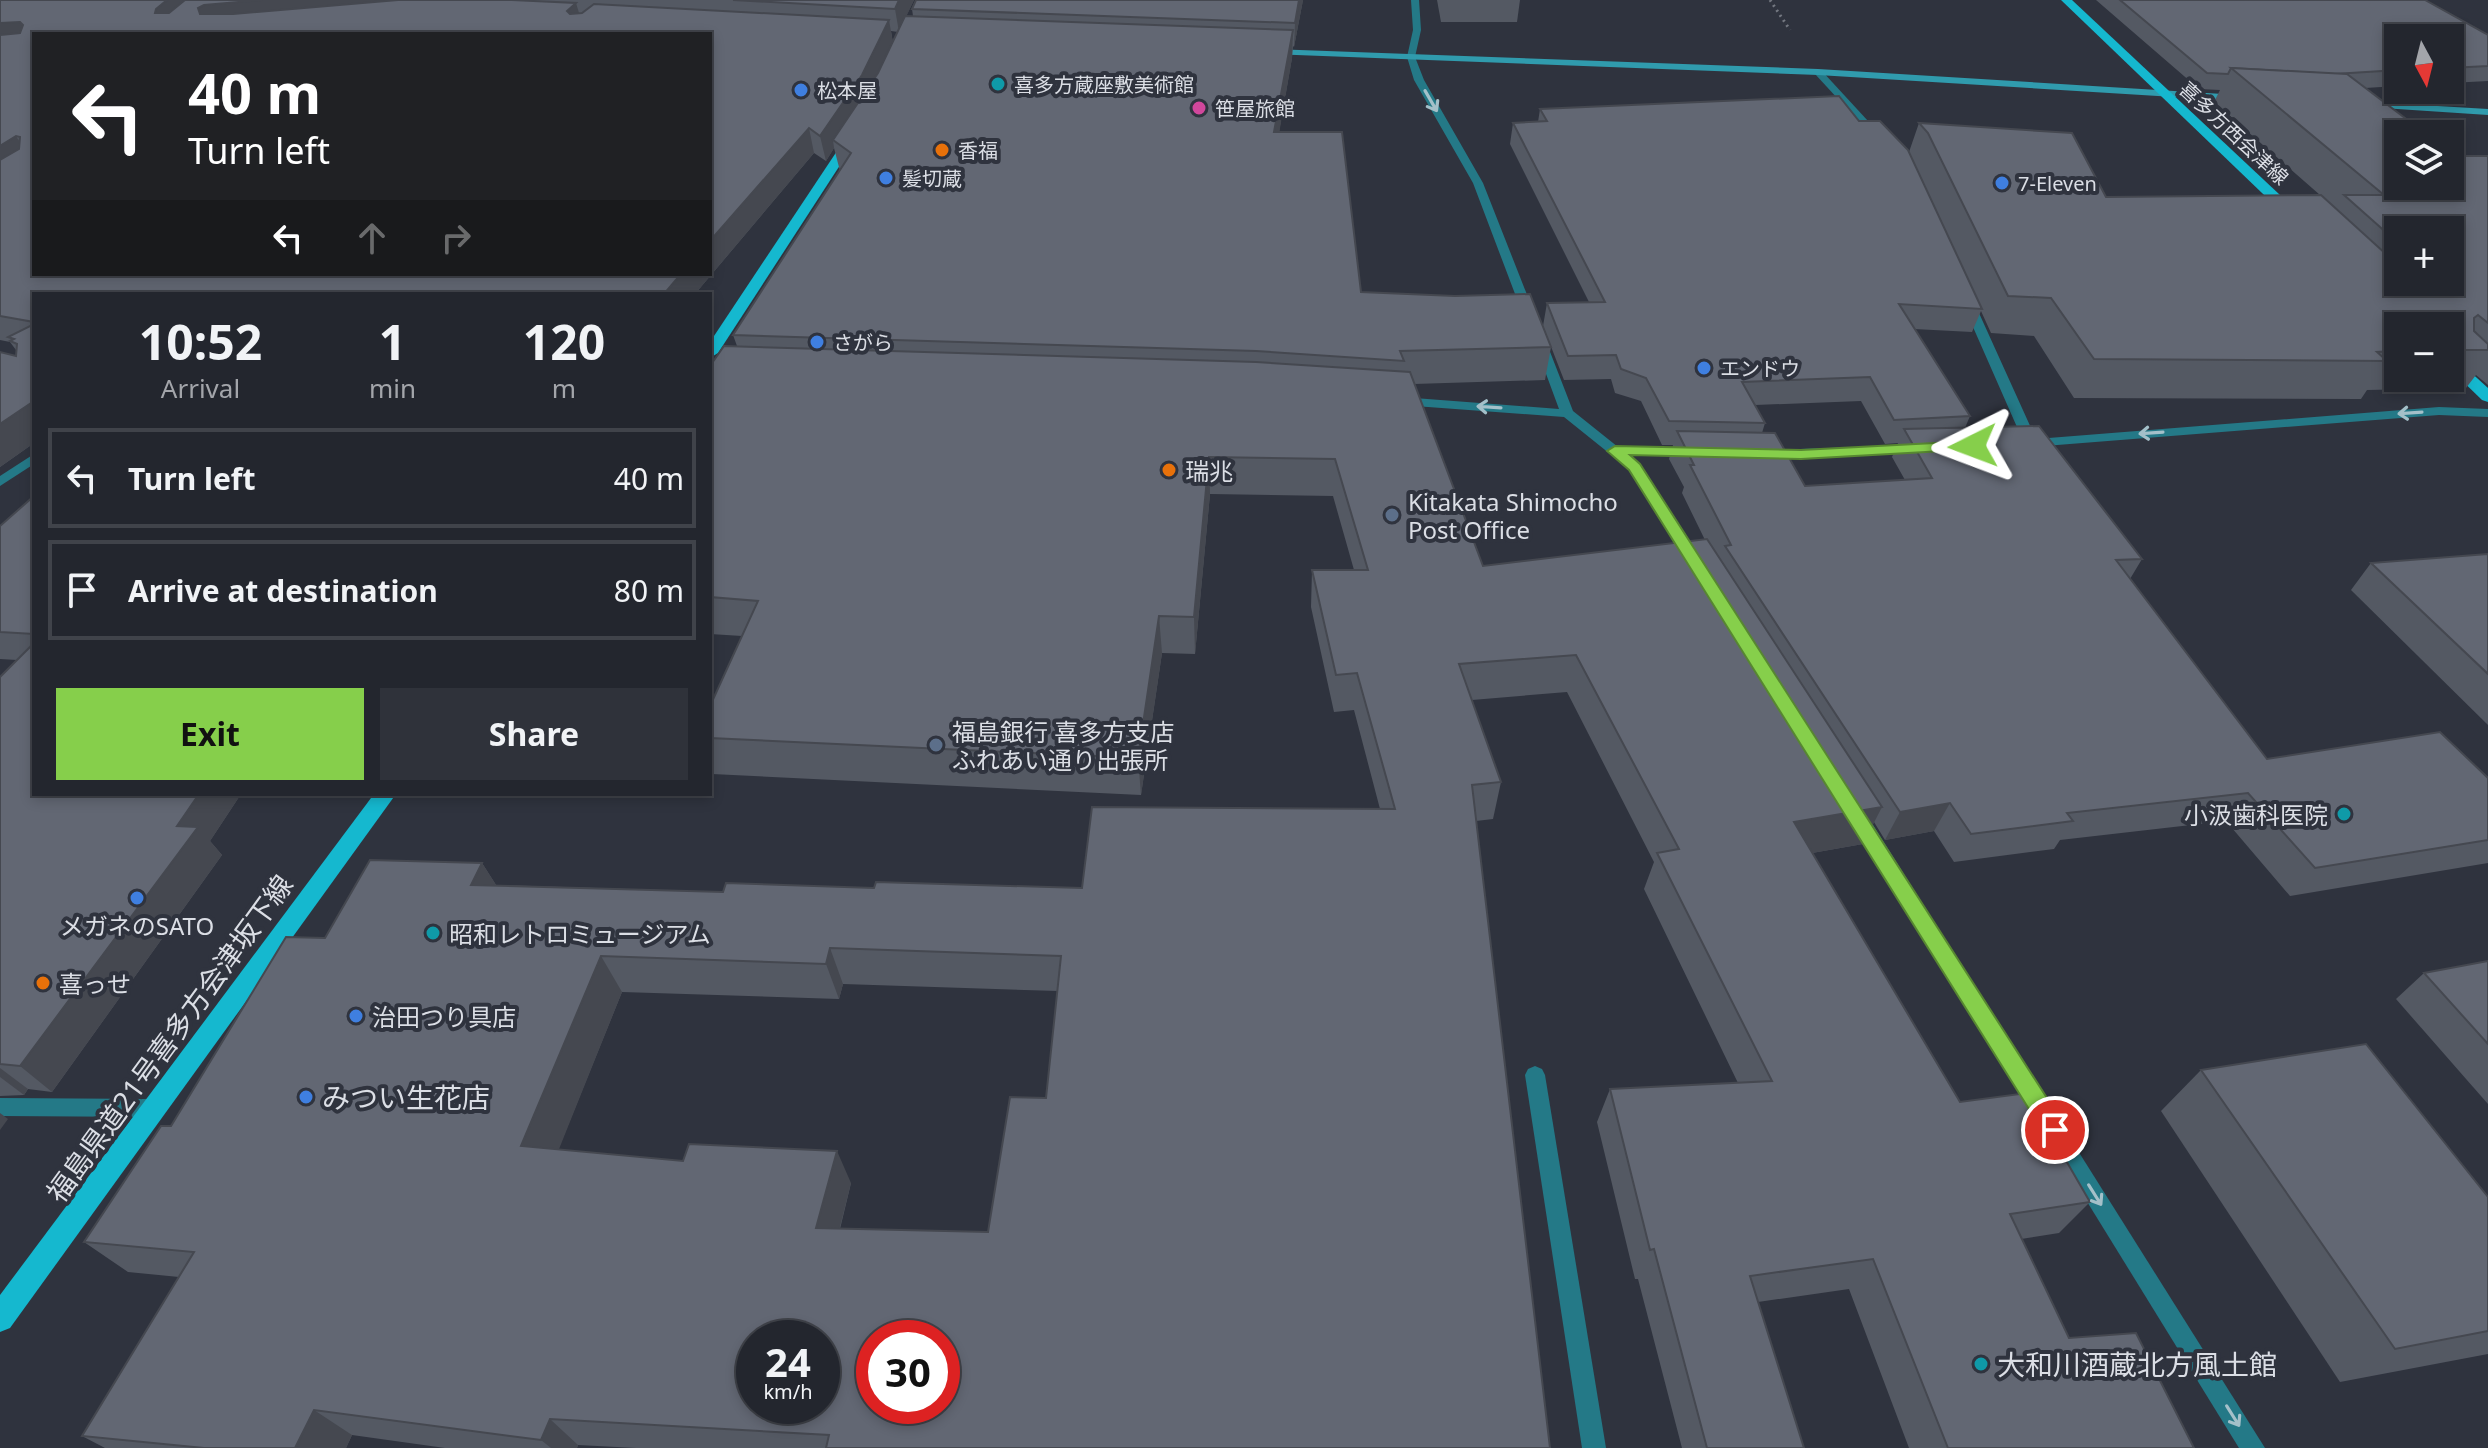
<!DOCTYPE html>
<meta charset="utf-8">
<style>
body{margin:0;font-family:"Noto Sans","Noto Sans JP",sans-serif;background:#2f323a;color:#f1f3f6;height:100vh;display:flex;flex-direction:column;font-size:30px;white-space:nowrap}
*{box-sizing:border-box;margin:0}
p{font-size:26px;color:#a3a5aa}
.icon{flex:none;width:44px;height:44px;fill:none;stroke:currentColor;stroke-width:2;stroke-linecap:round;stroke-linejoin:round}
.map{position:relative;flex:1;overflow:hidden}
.sheet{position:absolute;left:32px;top:292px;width:680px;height:504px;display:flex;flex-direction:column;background:#23262e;border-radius:0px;box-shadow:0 4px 12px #0003,0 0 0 2px #40434a}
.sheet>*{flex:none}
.hud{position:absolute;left:32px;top:32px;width:680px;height:244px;border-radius:0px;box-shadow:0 4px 12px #0003,0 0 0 2px #40434a;background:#202124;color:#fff;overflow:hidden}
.needle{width:52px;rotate:173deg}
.controls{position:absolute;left:2384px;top:24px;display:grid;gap:16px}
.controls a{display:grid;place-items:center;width:80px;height:80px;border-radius:0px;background:#23262e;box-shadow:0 4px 12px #0003,0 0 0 2px #40434a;font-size:40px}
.speed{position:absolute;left:736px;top:1320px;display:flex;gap:16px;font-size:40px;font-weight:700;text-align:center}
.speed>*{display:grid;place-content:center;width:104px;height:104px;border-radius:50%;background:#23262e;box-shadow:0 4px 12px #0003,0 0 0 2px #40434a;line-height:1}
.speed small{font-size:20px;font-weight:400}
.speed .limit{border:12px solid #d22;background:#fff;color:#111}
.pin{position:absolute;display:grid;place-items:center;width:68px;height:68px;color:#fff;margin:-34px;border:4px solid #fff;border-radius:50%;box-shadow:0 2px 8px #0007}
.me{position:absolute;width:88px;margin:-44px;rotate:267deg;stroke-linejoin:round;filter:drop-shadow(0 0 6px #0008)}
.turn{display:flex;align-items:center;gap:28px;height:168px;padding:0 24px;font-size:36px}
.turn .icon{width:104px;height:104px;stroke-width:2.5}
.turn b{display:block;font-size:56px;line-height:68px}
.lanes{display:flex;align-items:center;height:76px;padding:0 24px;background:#0003;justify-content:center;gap:40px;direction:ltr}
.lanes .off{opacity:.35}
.eta{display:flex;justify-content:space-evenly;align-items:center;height:136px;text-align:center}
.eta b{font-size:48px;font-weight:700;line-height:56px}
.button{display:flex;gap:16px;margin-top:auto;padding:16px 24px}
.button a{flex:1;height:92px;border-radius:0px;background:#86cf4b;color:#111;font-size:32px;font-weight:700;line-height:92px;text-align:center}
.button a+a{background:#2f323a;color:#f1f3f6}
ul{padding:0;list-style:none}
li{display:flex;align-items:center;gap:24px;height:100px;margin:0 16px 12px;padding:0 8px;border:4px solid #40434a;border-radius:0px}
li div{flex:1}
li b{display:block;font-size:30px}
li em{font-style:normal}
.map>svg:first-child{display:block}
</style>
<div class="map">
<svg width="2488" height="1448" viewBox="0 0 2488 1448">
<rect width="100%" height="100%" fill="#2f333e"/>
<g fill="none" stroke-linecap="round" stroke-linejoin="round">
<path stroke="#747881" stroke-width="3" stroke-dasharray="2 4" stroke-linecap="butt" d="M1770,0L1790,30"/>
<path fill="#247987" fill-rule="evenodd" d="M34,454V464L0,486V476Z"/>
<g fill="#247987" fill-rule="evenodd">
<path d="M1411,0H1419L1421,30L1415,57L1424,80L1483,183L1535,315L1533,317L1523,315L1473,183L1414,80L1407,57L1413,30Z"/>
<path d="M1815,70H1821L1880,134V138H1874L1815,74Z"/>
<path d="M1968,299L1974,302L2036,439L2439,407L2488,409V417L2439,415L2031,447L2024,443L1962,302Z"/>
<path d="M1541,340L1547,344L1573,411L1618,447L1697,449V455L1692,456L1628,455L1642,467L1701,558L1699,561H1689L1630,470L1564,417L1401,405L1395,401L1401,397L1559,409L1535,344Z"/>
<path d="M1916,445L1921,446V452L1767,458L1760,454L1767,450Z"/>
<path d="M1857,807L1863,809L2265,1448H2239L1851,819L1849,814L1851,809Z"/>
<path d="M1535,1066L1542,1069L1545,1075L1606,1448H1582L1525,1075L1528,1069Z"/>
<path d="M0,1098L155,1099L162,1101L165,1108L162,1115L155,1117L0,1116Z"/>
</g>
<g fill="#309bad" fill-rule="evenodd">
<path d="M1272,49L1818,69L2239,95L2244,98L2239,101L1818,75L1269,54L1268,52Z"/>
<path d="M2370,102L2488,109V115L2367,107L2365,105Z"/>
</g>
<g fill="#15b8cf" fill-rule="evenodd">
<path d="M2061,0H2072L2297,211V217H2287Z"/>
<path d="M847,136L857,139L718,353L710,358V342Z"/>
<path d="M2450,356L2455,358L2488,388V402L2482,400L2450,369Z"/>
<path d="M374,794H396L10,1328L0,1332V1295Z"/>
</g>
</g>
<g fill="#545963" fill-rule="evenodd">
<path d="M0,0H914L906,16H913L912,9L916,0H1303L1294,47L1293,46L1292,58L1279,132L1361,292L1551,347L1545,380L1414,384L1483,566L1705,540L1682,493L1684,487L1669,459L1673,445H1662L1641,401L1615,393L1611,379L1564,380L1543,326L1547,303L1589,302L1510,144L1513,123L1538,122L1540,109L1859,121L1909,152L1919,123L2106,197L2336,209L2214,102L2220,90L2199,89L2096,0H2425L2488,35V81L2450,83V38H2398V86L2365,88L2455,156H2488V385L2476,375L2466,388L2367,390L2361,399L2074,398L2034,336L1991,333L1981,311L1972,332L1914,329L1970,416L1965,428L2142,559L2130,579L2267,759L2488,778V863L2290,896L2226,821L2060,840L2054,849L1954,862L1934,831L1885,840L1874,822L1863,844L1812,853L1960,1102L2090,1202L2059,1233L2021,1239L2069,1338L2194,1448H1909L1849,1289L1758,1302L1804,1448H1682L1638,1279H1635L1597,1122L1610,1089L1738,1083L1644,889L1654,862L1567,692L1472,700L1501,782L1493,819L1476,821L1550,1448H636L578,1445L577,1448H445L352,1435L346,1448H105L82,1436L179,1277L128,1272L84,1242L171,1126L325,938L482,863L496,885L723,892L874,888H1082L1380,809L1354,710L1334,712L1311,607L1312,570H1354L1333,496L1210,494L1195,654L1162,653L1141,795L712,774L710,770V706L742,636L710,634V366L737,346L733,335L840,171L834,148L826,161L814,153L695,294H34V443L0,467V352L16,356V350L10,342L0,340ZM891,31L898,32L893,43ZM710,34V274H34ZM2398,230L2450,282H2398ZM2398,326H2450V378H2398ZM1861,401L1885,444L1898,443L1892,457L1905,480L1805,486L1762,433L1765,423L1755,405ZM843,984L1058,991L1046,1098L988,1232L840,1229L851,1183L558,1150L622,992L839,999Z"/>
<path d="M1437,0H1520L1517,22H1441Z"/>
<path d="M34,496V794H241L210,841L222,855L52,1092L28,1089L24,1095L0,1096V677L17,660L0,659V526Z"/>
<path d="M2488,554V725L2351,590L2371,563Z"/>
<path d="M2488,961V1104L2396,999L2424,973Z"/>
<path d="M2201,1070L2488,1197V1354L2340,1382L2161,1111Z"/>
</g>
<g fill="#454850">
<path d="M167,0H208L168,32L155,13L156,9Z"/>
<path d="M262,0H426L216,28L200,14L198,8L204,5Z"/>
<path d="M899,0H914L899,32L895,9Z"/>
<path d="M1299,0H1303L1294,47L1295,23Z"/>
<path d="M576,3L583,26L567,11Z"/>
<path d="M889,20L893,43L866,100L833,140L834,148L826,161L820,136Z"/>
<path d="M20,22L34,45L0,48V23Z"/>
<path d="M1293,30L1292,58L1274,163V132Z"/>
<path d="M809,128L814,153L695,294H664L681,274H710V241Z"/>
<path d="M16,136L32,161L0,181V146Z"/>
<path d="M34,401V443L0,467V424Z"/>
<path d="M1209,457L1210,494L1195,654L1194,617Z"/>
<path d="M1159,616L1162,653L1141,795L1138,758Z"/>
<path d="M199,794H241L210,841L222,855L52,1092L20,1066L177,826Z"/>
<path d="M1950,803L1934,831L1885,840L1900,812Z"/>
<path d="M1882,807L1863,844L1778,859L1794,822Z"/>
<path d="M482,863L505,899L471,885Z"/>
<path d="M830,948L843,984L839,999L826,964Z"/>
<path d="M601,956L622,992L547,1179L521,1146Z"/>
<path d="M0,1068L28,1089L24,1095L0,1077Z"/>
<path d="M0,1113L8,1119L0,1130Z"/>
<path d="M837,1151L851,1183L832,1259L816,1228Z"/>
<path d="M314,1410L352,1435L346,1448H295Z"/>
<path d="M550,1419L578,1445L577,1448H551L541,1440Z"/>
</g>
<g fill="#626773" stroke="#454850" stroke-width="2" fill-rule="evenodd">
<path d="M0,0H167L156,9L155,13H169L185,0H262L204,5L198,8L200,14H233L398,0H512L576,3L567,11L570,14L582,13L594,4L889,20L862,75L820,136L809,128L710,241V34H34V274H681L664,294H34V322L0,316V160L19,149L20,137L16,136L0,146V35L20,33L23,25L20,22L0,23Z"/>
<path d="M733,0H899L895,9Z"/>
<path d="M916,0H1299L1295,23L912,9Z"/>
<path d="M2120,0H2425L2488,35V66L2450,68V38H2398V70L2334,74L2231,68L2228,74L2207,73Z"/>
<path d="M905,16L1293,30L1274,132H1342L1361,292L1455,296L1530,294L1551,347L1400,351L1404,361L1256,351L733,335L851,153L833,140L878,73Z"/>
<path d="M2231,68L2347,74L2426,134H2398V186H2450V152L2455,156H2488V323L2478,315L2474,318V331L2488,344V350H2450V326H2398V351L2377,352L2387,361L2094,359L2051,298L2008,296L1928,133L1919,123L2072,133L2106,197L2321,195L2398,265V282H2417L2426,290H2447V286L2442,282H2450V230H2398V243L2344,195H2384Z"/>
<path d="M1839,96L1859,121H1880L1908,150L1982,309L1899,304L1970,416L1894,420L1870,377L1742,382L1765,423L1669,421L1646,378L1621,369L1616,355L1568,356L1547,303L1605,302L1513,123L1547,121L1540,109Z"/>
<path d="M34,324V401L0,424V352L16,356L17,344L10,341L14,339L8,337Z"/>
<path d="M724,346L1256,362L1410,372L1483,566L1707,539L1882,807L1794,822L1960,1102L2027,1093L2090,1202L2010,1214L2069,1338L2136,1333L2194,1448H1948L1873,1259L1750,1276L1804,1448H1707L1654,1249L1650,1250L1610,1089L1772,1081L1657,853L1679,849L1576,655L1459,664L1501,782L1472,785L1550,1448H826L829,1435L550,1419L541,1440L314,1410L295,1448H204L82,1436L194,1252L84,1242L161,1126H171L286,937L325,938L370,860L482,863L471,885L723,892L726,883L874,888L876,882L1082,888L1092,807L1395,809L1357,673L1336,675L1312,570H1368L1335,459L1209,457L1194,617L1159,616L1138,758L710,738V706L758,601L710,597V366ZM830,948L1061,956L1046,1098L1010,1097L988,1232L816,1228L837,1151L689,1144L683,1161L521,1146L601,956L826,964ZM754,1338H822V1406H754ZM874,1338H942V1406H874Z"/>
<path d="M2039,426L2142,559L2116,560L2267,759L2440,732L2488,778V840L2315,868L2248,793L2067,813L2073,821L1971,834L1950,803L1900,812L1725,546L1731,545L1690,465H1694L1677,431L1775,433L1805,486L1932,478L1904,429Z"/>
<path d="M34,496V634L0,632V526Z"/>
<path d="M2488,554V674L2371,563Z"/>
<path d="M34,643V794H199L177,826L198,827L20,1066L0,1064V677Z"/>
<path d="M2488,961V1044L2424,973Z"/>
<path d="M2366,1044L2488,1197V1331L2395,1349L2201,1070Z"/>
</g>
<defs><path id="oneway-shaft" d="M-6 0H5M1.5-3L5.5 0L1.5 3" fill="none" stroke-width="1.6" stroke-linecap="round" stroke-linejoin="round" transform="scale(2)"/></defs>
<g stroke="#a4c0c9">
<use href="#oneway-shaft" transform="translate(1431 101) rotate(60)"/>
<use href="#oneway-shaft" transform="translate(1489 407) rotate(-176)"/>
<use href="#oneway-shaft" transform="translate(2410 413) rotate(176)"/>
<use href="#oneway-shaft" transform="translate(2151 433) rotate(176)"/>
<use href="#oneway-shaft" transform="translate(2095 1195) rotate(58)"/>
<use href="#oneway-shaft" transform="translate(2233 1416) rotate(58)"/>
</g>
<path fill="#86cf4b" stroke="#578731" stroke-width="2" d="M1973,441L1979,443V449L1801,459L1630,455L1640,464L2063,1123L2066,1130L2063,1138L2055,1141L2047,1138L1629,470L1607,451L1615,446L1801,450Z"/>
<g fill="#0f9aa8" stroke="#2f333e" stroke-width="3">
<circle cx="998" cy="84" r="8"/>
<circle cx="2344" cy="814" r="8"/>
<circle cx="433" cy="933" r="8"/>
<circle cx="1981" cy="1364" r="8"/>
</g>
<g fill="#3f7fe0" stroke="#2f333e" stroke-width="3">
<circle cx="801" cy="90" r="8"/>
<circle cx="886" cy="178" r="8"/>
<circle cx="2002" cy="183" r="8"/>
<circle cx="817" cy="342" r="8"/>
<circle cx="1704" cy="368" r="8"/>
<circle cx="137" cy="898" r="8"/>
<circle cx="356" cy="1016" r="8"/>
<circle cx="306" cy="1097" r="8"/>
</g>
<circle fill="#d1479c" stroke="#2f333e" stroke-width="3" cx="1199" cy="108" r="8"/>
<g fill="#e8710a" stroke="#2f333e" stroke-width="3">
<circle cx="942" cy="150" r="8"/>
<circle cx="1169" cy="470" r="8"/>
<circle cx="43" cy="983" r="8"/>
</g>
<g fill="#5c6f8a" stroke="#2f333e" stroke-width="3">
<circle cx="1392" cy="515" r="8"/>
<circle cx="936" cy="745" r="8"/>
</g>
<g text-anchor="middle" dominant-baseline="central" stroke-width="8" stroke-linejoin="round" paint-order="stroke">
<g font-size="20" fill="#dbdee5" stroke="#2f333e" text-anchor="start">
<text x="1014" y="84">喜多方蔵座敷美術館</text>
<text x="817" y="90">松本屋</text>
<text x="1215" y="108">笹屋旅館</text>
<text x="958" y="150">香福</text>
<text x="902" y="178">髪切蔵</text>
<text x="2018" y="183">7-Eleven</text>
<text x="833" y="342">さがら</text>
<text x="1720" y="368">エンドウ</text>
</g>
<g font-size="20" fill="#dbdee5" stroke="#2f333e">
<text transform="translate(2234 133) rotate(43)">喜多方西会津線</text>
</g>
<g font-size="24" fill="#dbdee5" stroke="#2f333e" text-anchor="start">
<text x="1185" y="470">瑞兆</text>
<text x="1408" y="501">Kitakata Shimocho<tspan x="1408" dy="28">Post Office</tspan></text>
<text x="952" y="731">福島銀行 喜多方支店<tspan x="952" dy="28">ふれあい通り出張所</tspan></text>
<text x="2328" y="814" text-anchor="end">小汲歯科医院</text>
<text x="137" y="925" text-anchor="middle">メガネのSATO</text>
<text x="449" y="933">昭和レトロミュージアム</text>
<text x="59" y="983">喜っせ</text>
<text x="372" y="1016">治田つり具店</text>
</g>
<g font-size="28" fill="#dbdee5" stroke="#2f333e">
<text transform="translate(169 1038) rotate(-54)">福島県道21号喜多方会津坂下線</text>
</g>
<g font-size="28" fill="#dbdee5" stroke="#2f333e" text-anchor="start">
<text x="322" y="1097">みつい生花店</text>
<text x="1997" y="1364">大和川酒蔵北方風土館</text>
</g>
</g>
</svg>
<div class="controls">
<a><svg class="needle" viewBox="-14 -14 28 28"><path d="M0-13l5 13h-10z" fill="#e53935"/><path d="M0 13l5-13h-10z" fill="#a3a5aa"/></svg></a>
<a><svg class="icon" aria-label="layers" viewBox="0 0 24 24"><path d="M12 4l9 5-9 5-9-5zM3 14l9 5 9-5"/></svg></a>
<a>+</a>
<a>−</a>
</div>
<div class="speed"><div>24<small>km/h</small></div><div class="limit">30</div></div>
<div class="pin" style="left:2055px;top:1130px;background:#d93025"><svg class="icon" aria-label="arrive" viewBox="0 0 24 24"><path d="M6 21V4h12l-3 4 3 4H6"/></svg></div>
<svg class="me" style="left:1973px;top:446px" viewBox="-20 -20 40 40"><path d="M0-17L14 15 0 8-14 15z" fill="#86cf4b" stroke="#fff" stroke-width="4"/></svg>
<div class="hud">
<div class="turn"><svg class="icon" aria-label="left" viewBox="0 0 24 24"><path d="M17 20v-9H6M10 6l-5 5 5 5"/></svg><div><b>40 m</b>Turn left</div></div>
<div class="lanes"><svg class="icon" aria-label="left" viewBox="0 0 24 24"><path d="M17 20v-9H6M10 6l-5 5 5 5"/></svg><svg class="icon off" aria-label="ahead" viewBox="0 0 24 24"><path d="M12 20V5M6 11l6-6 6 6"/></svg><svg class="icon off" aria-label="right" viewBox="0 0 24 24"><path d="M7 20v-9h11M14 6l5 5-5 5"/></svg></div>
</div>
<section class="sheet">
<div class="eta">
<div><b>10:52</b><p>Arrival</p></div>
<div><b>1</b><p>min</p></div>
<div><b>120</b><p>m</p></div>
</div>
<ul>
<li><svg class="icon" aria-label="left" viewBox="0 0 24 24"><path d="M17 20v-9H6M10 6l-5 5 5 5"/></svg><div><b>Turn left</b></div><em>40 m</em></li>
<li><svg class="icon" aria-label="arrive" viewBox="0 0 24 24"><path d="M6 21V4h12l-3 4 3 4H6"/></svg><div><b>Arrive at destination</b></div><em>80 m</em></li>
</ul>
<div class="button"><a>Exit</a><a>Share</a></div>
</section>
</div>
